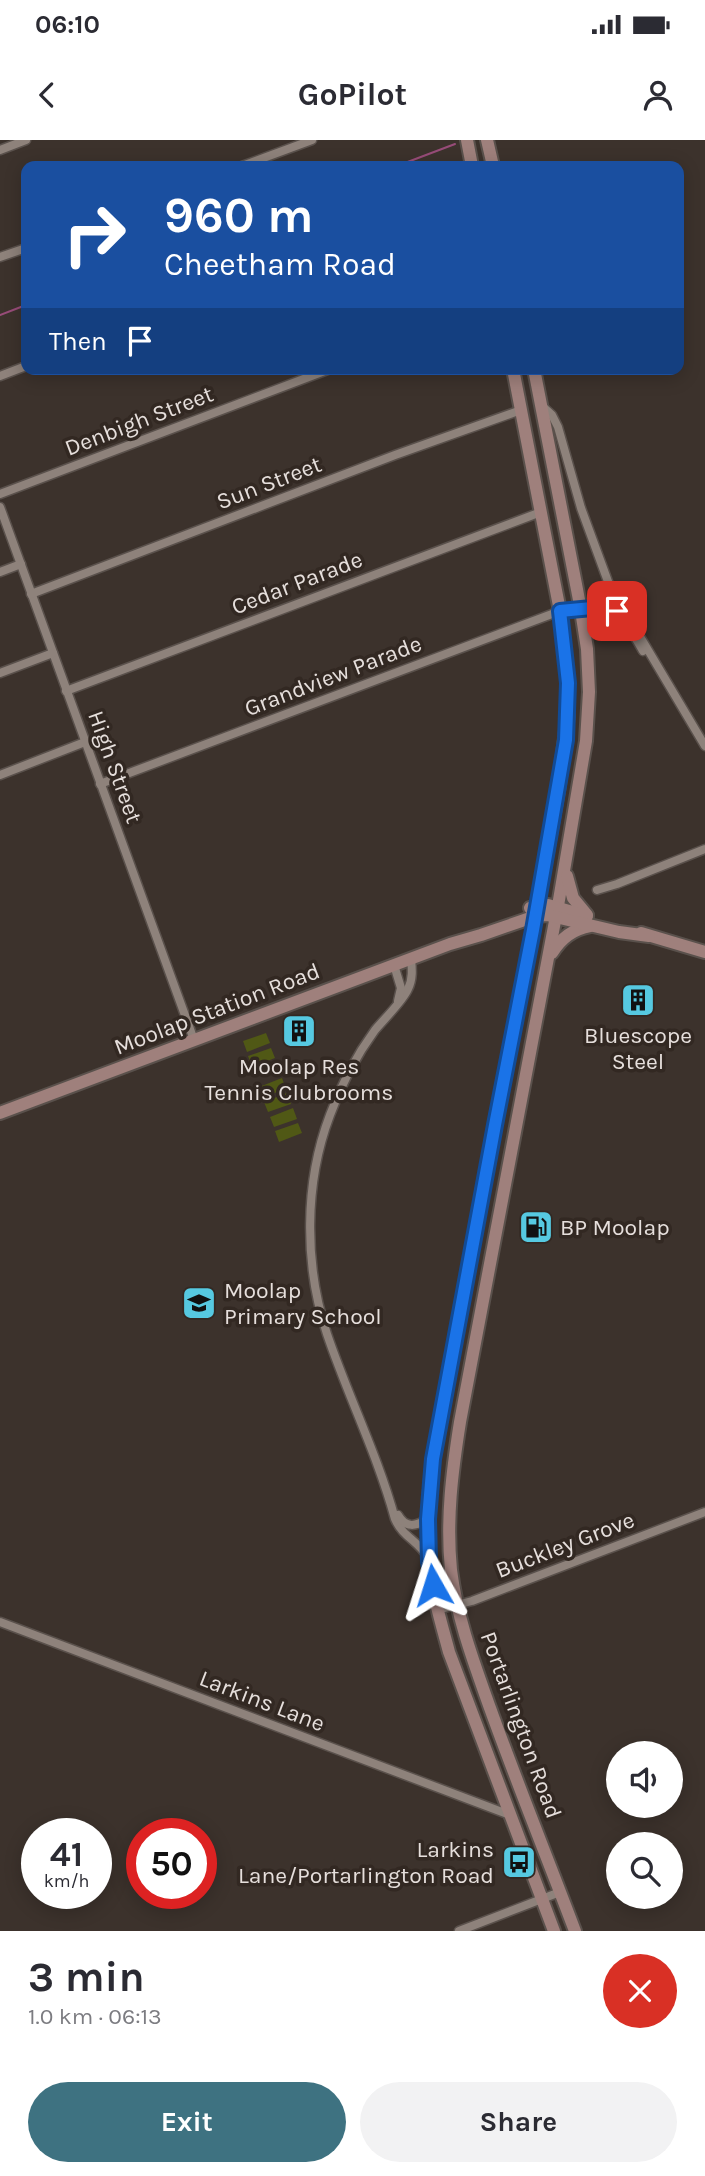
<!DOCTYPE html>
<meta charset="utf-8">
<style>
body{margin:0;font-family:Karla,sans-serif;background:#f2f2f3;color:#2b2b33;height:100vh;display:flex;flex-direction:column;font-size:26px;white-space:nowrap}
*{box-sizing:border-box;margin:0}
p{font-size:23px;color:#7c7c81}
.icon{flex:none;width:38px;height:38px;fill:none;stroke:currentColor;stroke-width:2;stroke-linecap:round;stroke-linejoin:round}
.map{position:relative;height:1791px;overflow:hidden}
.panel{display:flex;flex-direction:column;background:#fff;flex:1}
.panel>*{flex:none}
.hud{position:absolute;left:21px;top:21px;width:663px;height:214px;border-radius:14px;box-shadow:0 4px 18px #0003;background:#1a4fa0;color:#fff;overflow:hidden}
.controls{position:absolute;left:606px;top:1601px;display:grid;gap:14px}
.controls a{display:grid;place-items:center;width:77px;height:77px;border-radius:50%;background:#fff;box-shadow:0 4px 18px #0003;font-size:35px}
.speed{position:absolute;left:21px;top:1678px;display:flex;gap:14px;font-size:35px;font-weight:700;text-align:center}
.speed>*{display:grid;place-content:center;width:91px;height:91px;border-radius:50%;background:#fff;box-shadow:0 4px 18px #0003;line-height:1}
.speed small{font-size:18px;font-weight:400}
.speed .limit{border:10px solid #d22;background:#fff;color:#111}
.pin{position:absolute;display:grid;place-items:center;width:60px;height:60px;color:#fff;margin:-30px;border-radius:14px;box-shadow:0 4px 10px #0006}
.me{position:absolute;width:77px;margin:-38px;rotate:354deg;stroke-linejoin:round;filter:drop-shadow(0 0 5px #0008)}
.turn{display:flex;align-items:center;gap:24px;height:147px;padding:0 28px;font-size:32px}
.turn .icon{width:91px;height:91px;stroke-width:2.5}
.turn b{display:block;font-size:49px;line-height:60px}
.then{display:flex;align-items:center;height:66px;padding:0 28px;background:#0003;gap:14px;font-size:26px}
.round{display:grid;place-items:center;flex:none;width:74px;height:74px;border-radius:37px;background:#f2f2f3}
.head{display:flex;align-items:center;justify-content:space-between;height:119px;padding:0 28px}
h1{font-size:42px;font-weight:700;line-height:52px}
.button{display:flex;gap:14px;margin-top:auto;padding:14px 28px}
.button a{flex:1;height:80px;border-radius:42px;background:#3e7281;color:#fff;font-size:28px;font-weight:700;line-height:80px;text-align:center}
.button a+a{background:#f2f2f3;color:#2b2b33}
.status{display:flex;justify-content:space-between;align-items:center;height:49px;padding:0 35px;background:#fff;direction:ltr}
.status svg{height:19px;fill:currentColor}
header{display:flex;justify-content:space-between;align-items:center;height:91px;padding:0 28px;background:#fff;font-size:32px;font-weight:700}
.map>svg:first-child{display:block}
</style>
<div class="status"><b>06:10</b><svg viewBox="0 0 49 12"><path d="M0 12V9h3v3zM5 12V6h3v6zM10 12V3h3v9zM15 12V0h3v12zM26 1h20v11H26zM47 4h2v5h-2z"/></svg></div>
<header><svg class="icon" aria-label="back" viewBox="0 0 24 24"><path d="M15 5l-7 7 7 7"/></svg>GoPilot<svg class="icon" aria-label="person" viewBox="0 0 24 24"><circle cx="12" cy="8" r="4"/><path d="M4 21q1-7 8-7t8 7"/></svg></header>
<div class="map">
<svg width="705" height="1791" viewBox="0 0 705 1791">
<rect width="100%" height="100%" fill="#3c322c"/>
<g fill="#505815">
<path d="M266,893L270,903L247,912L243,901Z"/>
<path d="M271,908L275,918L252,927L248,916Z"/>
<path d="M282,938L286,949L263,957L259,947Z"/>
<path d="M287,953L291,964L268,972L264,962Z"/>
<path d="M293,968L297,979L274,987L270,977Z"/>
<path d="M298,983L302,993L279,1002L275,991Z"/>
</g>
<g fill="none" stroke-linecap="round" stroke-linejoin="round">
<g stroke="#984c79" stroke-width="2">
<path d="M397,26L455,4"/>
<path d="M0,175L26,165"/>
</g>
<g stroke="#5a514c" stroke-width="11">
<g id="street">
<path d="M0,10L26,0"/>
<path d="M242,26L312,0"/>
<path d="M0,117L26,108"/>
<path d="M0,236L26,226"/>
<path d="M541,265L552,275L558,287L581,368L617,466L616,478"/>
<path d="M0,354L330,229"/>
<path d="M0,367L194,900"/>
<path d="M0,432L21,424"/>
<path d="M31,454L395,315L521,270"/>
<path d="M583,471C593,476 601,474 612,477C627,481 636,499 643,511"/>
<path d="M0,533L53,513"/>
<path d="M66,551L541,372"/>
<path d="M0,635L85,602"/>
<path d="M100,644L560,471C583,470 609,462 629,478L705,606"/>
<path d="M597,750L617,744L705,709"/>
<path d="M411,818C412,829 413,839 408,849C403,861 384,879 375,890C356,916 341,945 330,975C304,1043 304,1125 327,1194C348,1256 378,1316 395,1379C403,1397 417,1400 427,1416"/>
<path d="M394,825L401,848L398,861"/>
<path d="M398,1375C406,1389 416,1386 428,1379"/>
<path d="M437,1470L472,1461L705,1372"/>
<path d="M0,1482L510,1675"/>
<path d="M459,1791L560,1752"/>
</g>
</g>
<g stroke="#5a514c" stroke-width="16">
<g id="secondary">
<path d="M467,0L472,26"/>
<path d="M487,0L493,26"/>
<path d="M513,229L560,471L568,543V575L559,645L533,790L500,958L433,1319C429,1353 426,1388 429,1422C432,1453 441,1482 449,1512L554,1791"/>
<path d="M534,229L581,470L587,509L589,552L586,601L559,760L460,1282C452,1332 446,1380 451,1430C457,1478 474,1523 490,1568C517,1643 547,1717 575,1791"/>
<path d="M567,736L573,758L587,775"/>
<path d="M530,768L548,765L587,776"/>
<path d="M641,793L705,812"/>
<path d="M552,813C561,798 573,789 590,786"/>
<path d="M0,973L450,804L481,795L536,776L547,775L619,792L649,796"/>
</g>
</g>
<use href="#street" stroke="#8e827b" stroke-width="8"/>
<use href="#secondary" stroke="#9f807c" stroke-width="12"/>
</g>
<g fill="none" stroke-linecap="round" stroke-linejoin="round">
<g stroke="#114b97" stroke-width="18">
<path id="route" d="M433,1445L429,1422L428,1379L433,1319L495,985L533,790L566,600L568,543L560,471L592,468L617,471"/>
</g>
<use href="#route" stroke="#1a73e8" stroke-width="12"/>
</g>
<defs>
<g id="building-square" transform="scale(1.75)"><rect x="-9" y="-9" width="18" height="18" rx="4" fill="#56c9e1" stroke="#322822"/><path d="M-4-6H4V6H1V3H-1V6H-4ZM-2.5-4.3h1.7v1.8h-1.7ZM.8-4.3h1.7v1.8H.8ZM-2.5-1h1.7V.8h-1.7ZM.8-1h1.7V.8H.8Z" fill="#111"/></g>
<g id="fuel-square" transform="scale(1.75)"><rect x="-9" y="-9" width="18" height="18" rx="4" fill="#56c9e1" stroke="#322822"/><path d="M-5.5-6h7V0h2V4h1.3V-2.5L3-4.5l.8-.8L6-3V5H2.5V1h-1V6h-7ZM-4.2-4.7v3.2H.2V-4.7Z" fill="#111"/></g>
<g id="school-square" transform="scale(1.75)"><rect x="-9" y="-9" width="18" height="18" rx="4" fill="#56c9e1" stroke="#322822"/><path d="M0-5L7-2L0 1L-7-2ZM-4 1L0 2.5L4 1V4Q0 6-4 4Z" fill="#111"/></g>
<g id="bus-square" transform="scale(1.75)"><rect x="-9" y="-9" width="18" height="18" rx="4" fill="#56c9e1" stroke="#322822"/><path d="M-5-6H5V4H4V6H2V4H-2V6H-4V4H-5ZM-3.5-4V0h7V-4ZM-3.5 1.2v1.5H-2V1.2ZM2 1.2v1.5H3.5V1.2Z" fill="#111"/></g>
</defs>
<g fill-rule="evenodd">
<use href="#building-square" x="638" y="860"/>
<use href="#building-square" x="299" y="891"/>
<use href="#fuel-square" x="536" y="1087"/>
<use href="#school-square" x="199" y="1163"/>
<use href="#bus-square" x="519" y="1722"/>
</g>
<g text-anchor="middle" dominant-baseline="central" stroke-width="7" stroke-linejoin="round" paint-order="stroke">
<g font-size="23" fill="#e6dfdc" stroke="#322822">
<text transform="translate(139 281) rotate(-21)">Denbigh Street</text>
<text transform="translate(269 343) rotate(-21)">Sun Street</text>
<text transform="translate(297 443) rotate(-21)">Cedar Parade</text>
<text transform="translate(333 536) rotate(-21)">Grandview Parade</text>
<text transform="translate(115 627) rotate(70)">High Street</text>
<text transform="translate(217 869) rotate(-21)">Moolap Station Road</text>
<text transform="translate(565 1405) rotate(-21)">Buckley Grove</text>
<text transform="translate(262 1561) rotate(21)">Larkins Lane</text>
<text transform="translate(521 1585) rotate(70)">Portarlington Road</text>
</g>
<g font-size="23" fill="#e6dfdc" stroke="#322822">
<text x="638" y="895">Bluescope<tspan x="638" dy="26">Steel</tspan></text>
<text x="299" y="926">Moolap Res<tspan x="299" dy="26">Tennis Clubrooms</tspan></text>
<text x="560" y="1087" text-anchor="start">BP Moolap</text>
<text x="224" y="1150" text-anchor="start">Moolap<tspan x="224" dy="26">Primary School</tspan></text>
<text x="494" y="1709" text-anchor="end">Larkins<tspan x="494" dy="26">Lane/Portarlington Road</tspan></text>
</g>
</g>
</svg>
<div class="controls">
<a><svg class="icon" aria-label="sound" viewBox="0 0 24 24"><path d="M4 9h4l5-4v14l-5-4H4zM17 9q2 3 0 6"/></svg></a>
<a><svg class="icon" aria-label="search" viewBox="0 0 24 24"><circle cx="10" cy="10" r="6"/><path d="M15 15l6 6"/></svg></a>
</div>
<div class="speed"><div>41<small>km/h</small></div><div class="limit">50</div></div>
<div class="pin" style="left:617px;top:471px;background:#d93025"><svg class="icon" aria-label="arrive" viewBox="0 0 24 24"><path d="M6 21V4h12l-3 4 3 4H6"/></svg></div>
<svg class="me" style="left:433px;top:1445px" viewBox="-20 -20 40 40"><path d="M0-17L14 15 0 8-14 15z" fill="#1a73e8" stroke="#fff" stroke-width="4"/></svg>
<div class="hud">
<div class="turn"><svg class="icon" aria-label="right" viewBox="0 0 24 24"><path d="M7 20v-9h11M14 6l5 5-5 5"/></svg><div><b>960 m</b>Cheetham Road</div></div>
<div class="then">Then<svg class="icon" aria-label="arrive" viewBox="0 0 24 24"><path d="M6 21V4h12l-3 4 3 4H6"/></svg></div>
</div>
</div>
<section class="panel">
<div class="head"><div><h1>3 min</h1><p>1.0 km · 06:13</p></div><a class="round" style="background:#d93025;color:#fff"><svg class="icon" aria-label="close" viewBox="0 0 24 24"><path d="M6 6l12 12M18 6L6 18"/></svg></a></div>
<div class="button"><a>Exit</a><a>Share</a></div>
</section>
